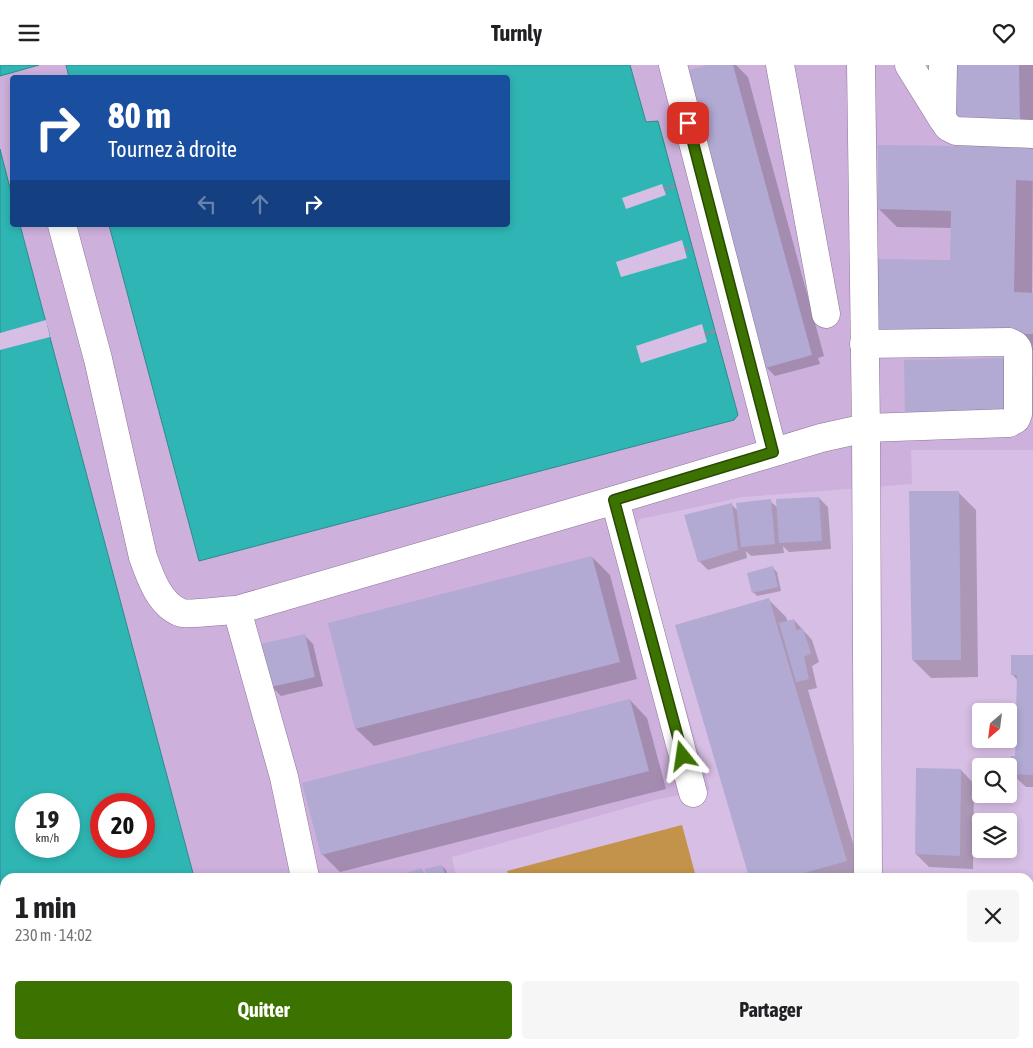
<!DOCTYPE html>
<html lang="fr">
<meta charset="utf-8">
<style>
body{margin:0;font-family:"Asap Condensed",sans-serif;background:#f6f6f6;color:#202124;height:100vh;display:flex;flex-direction:column;font-size:19px;white-space:nowrap}
*{box-sizing:border-box;margin:0}
p{font-size:16px;color:#757577}
.icon{flex:none;width:28px;height:28px;fill:none;stroke:currentColor;stroke-width:2;stroke-linecap:round;stroke-linejoin:round}
.map{position:relative;flex:1;overflow:hidden}
.drawer{position:absolute;left:0px;top:808px;width:1034px;height:176px;display:flex;flex-direction:column;background:#fff;border-radius:15px 15px 0 0;box-shadow:0 2px 8px #0003}
.drawer>*{flex:none}
.guide{position:absolute;left:10px;top:10px;width:500px;height:152px;border-radius:5px;box-shadow:0 2px 8px #0003;background:#1a4fa0;color:#fff;overflow:hidden}
.needle{width:32px;rotate:208deg}
.tools{position:absolute;left:972px;top:638px;display:grid;gap:10px}
.tools a{display:grid;place-items:center;width:45px;height:45px;border-radius:5px;background:#fff;box-shadow:0 2px 8px #0003;font-size:25px}
.speed{position:absolute;left:15px;top:728px;display:flex;gap:10px;font-size:25px;font-weight:700;text-align:center}
.speed>*{display:grid;place-content:center;width:65px;height:65px;border-radius:50%;background:#fff;box-shadow:0 2px 8px #0003;line-height:1}
.speed small{font-size:12px;font-weight:400}
.speed .limit{border:8px solid #d22;background:#fff;color:#111}
.pin{position:absolute;display:grid;place-items:center;width:42px;height:42px;color:#fff;margin:-21px;border-radius:10px;box-shadow:0 2px 8px #0006}
.me{position:absolute;width:55px;margin:-28px;rotate:345deg;stroke-linejoin:round;filter:drop-shadow(0 0 4px #0008)}
.turn{display:flex;align-items:center;gap:18px;height:105px;padding:0 15px;font-size:22px}
.turn .icon{width:65px;height:65px;stroke-width:2.5}
.turn b{display:block;font-size:35px;line-height:42px}
.lanes{display:flex;align-items:center;height:48px;padding:0 15px;background:#0003;justify-content:center;gap:25px;direction:ltr}
.lanes .off{opacity:.35}
.round{display:grid;place-items:center;flex:none;width:52px;height:52px;border-radius:5px;background:#f6f6f6}
.head{display:flex;align-items:center;justify-content:space-between;height:85px;padding:0 15px}
h1{font-size:30px;font-weight:700;line-height:38px}
.primary-button{display:flex;gap:10px;margin-top:auto;padding:10px 15px}
.primary-button a{flex:1;height:58px;border-radius:5px;background:#3c7200;color:#fff;font-size:20px;font-weight:700;line-height:58px;text-align:center}
.primary-button a+a{background:#f6f6f6;color:#202124}
header{display:flex;justify-content:space-between;align-items:center;height:65px;padding:0 15px;background:#fff;font-size:22px;font-weight:700}
.map>svg:first-child{display:block}
</style>
<header><svg class="icon" aria-label="menu" viewBox="0 0 24 24"><path d="M4 6h16M4 12h16M4 18h16"/></svg>Turnly<svg class="icon" aria-label="heart" viewBox="0 0 24 24"><path d="M12 20l-8-8c-3-5 5-10 8-4 3-6 11-1 8 4z"/></svg></header>
<div class="map">
<svg width="1033" height="983" viewBox="0 0 1033 983">
<rect width="100%" height="100%" fill="#d7bee4"/>
<path fill="#cdb0dc" fill-rule="evenodd" d="M0,0H1033V385H911L912,419L743,432L640,454L635,465L710,725L658,734L452,792L456,812H5V979H497L498,983H0ZM12,12H508V160H12ZM26,739H69V781H26ZM101,739H144V781H101Z"/>
<g fill="#c3924b">
<path d="M682,760L696,812H509L507,806Z"/>
<path d="M553,979H741L742,983H554Z"/>
</g>
<g fill="#2fb6b4" stroke="#2e8a8d" fill-rule="evenodd">
<path d="M0,0H39L0,11Z"/>
<path d="M66,0H630L646,57L658,56L738,350L734,355L199,496L109,160H508V12H69Z"/>
<path d="M0,84L12,131V160H20L194,812H5V940L0,938ZM26,739H69V781H26ZM101,739H144V781H101Z"/>
<path d="M102,979H239L240,983H113Z"/>
</g>
<g fill="#d7bee4">
<path d="M662,119L666,130L626,144L622,133Z"/>
<path d="M682,175L687,193L621,212L616,197Z"/>
<path d="M46,255L50,272L0,285V268Z"/>
<path d="M702,259L707,277L641,298L636,281Z"/>
</g>
<g fill="#0003">
<path d="M712,0H736L748,12L824,291L818,293L820,299L775,311L766,302Z"/>
<path d="M953,0H1033V76Z"/>
<path d="M1033,84L1032,229H1033V286L897,283L952,197V163L897,162L879,144Z"/>
<path d="M958,427L976,445L978,612L931,613L913,595Z"/>
<path d="M819,433L828,442L831,484L789,487L783,481L784,488L751,491L746,486L747,493L708,505L699,496L732,440L738,446L770,436L778,443Z"/>
<path d="M592,492L610,510L637,614L374,681L356,664L329,559Z"/>
<path d="M773,503L777,507L781,526L757,531L753,527Z"/>
<path d="M769,535L786,552L788,557L794,555L812,575L819,597L812,601L817,623L808,625L863,812H751L677,561Z"/>
<path d="M304,570L313,579L323,621L281,631L272,622Z"/>
<path d="M1033,592V722H1026L1012,709L1017,693L1018,616L1012,609Z"/>
<path d="M630,635L647,653L666,724L340,807L322,789Z"/>
<path d="M961,705L974,719L973,804L929,802L916,789Z"/>
<path d="M442,801L446,805L448,812H429L427,804Z"/>
<path d="M421,804L426,812H406L405,810Z"/>
<rect x="1029" y="819" width="4" height="92"/>
<path d="M1029,935H1033V981L933,983L929,979H1029Z"/>
<rect x="286" y="979" width="40" height="4"/>
<path d="M427,979H459L460,983H429Z"/>
<path d="M471,979H501L502,983H473Z"/>
</g>
<g fill="#b2aad3">
<path d="M707,0H733L812,290L765,303L683,7Z"/>
<path d="M951,0H1019L1020,58L953,59Z"/>
<path d="M878,80L1033,82V116L1016,115L1014,227L1033,228V269L878,266V194L950,195L951,146L878,144Z"/>
<path d="M1006,293L1008,350L905,352L904,295Z"/>
<path d="M1033,311V353H1032L1028,312Z"/>
<path d="M909,426H959L961,595H912Z"/>
<path d="M819,432L822,476L779,478L776,434Z"/>
<path d="M771,434L775,479L741,482L736,438Z"/>
<path d="M732,438L738,485L698,497L684,450Z"/>
<path d="M592,491L620,597L355,664L328,558Z"/>
<path d="M773,501L778,522L752,528L747,508Z"/>
<path d="M769,533L847,796L790,812H749L675,560Z"/>
<path d="M794,554L796,565L803,564L811,588L804,592L809,614L796,617L779,558Z"/>
<path d="M305,569L315,612L271,622L261,579Z"/>
<path d="M1011,590H1033V710L1011,709V691H1015L1017,610H1011Z"/>
<path d="M630,634L649,706L321,790L302,718Z"/>
<path d="M916,703L961,704L960,791L915,789Z"/>
<path d="M442,800L445,809L427,812L425,804Z"/>
<path d="M421,803L424,812H404L403,809Z"/>
<path d="M1033,817V864H1029V818Z"/>
<rect x="1029" y="866" width="4" height="32"/>
<path d="M1033,933V968H1029V934Z"/>
<rect x="285" y="979" width="33" height="4"/>
<path d="M426,979H450L451,983H427Z"/>
<path d="M470,979H492L493,983H471Z"/>
</g>
<g fill="none" stroke-linecap="round" stroke-linejoin="round">
<g stroke="#8c7498" stroke-width="29">
<g id="minor">
<path d="M673,0L773,387"/>
<path d="M780,0L826,249"/>
<path d="M861,0L866,363L868,812"/>
<path d="M909,0L942,53"/>
<path d="M943,0L942,53L948,62L956,66L1033,69"/>
<path d="M62,160L98,294L143,492C150,512 160,541 182,548C190,550 227,545 237,545L615,435L821,373L866,363L1009,358L1016,354L1018,349V284L1015,280L1009,277L864,279"/>
<path d="M615,435L693,728"/>
<path d="M237,545L284,712L305,812"/>
<path d="M340,979L341,983"/>
<path d="M868,979V983"/>
</g>
</g>
<g stroke="#9986a3" stroke-width="3" stroke-dasharray="4 2.5" stroke-linecap="butt">
<path d="M664,124L675,121"/>
<path d="M685,185L692,182"/>
<path d="M705,269L715,266"/>
</g>
<use href="#minor" stroke="#fff" stroke-width="28"/>
</g>
<g fill="none" stroke-linecap="round" stroke-linejoin="round">
<g stroke="#274a00" stroke-width="12">
<path id="route" d="M683,691L614,435L773,387L688,58"/>
</g>
<use href="#route" stroke="#3c7200" stroke-width="9"/>
</g>
</svg>
<div class="tools">
<a><svg class="needle" viewBox="-14 -14 28 28"><path d="M0-13l5 13h-10z" fill="#e53935"/><path d="M0 13l5-13h-10z" fill="#757577"/></svg></a>
<a><svg class="icon" aria-label="search" viewBox="0 0 24 24"><circle cx="10" cy="10" r="6"/><path d="M15 15l6 6"/></svg></a>
<a><svg class="icon" aria-label="layers" viewBox="0 0 24 24"><path d="M12 4l9 5-9 5-9-5zM3 14l9 5 9-5"/></svg></a>
</div>
<div class="speed"><div>19<small>km/h</small></div><div class="limit">20</div></div>
<div class="pin" style="left:688px;top:58px;background:#d93025"><svg class="icon" aria-label="arrive" viewBox="0 0 24 24"><path d="M6 21V4h12l-3 4 3 4H6"/></svg></div>
<svg class="me" style="left:683px;top:691px" viewBox="-20 -20 40 40"><path d="M0-17L14 15 0 8-14 15z" fill="#3c7200" stroke="#fff" stroke-width="4"/></svg>
<div class="guide">
<div class="turn"><svg class="icon" aria-label="right" viewBox="0 0 24 24"><path d="M7 20v-9h11M14 6l5 5-5 5"/></svg><div><b>80 m</b>Tournez à droite</div></div>
<div class="lanes"><svg class="icon off" aria-label="left" viewBox="0 0 24 24"><path d="M17 20v-9H6M10 6l-5 5 5 5"/></svg><svg class="icon off" aria-label="ahead" viewBox="0 0 24 24"><path d="M12 20V5M6 11l6-6 6 6"/></svg><svg class="icon" aria-label="right" viewBox="0 0 24 24"><path d="M7 20v-9h11M14 6l5 5-5 5"/></svg></div>
</div>
<section class="drawer">
<div class="head"><div><h1>1 min</h1><p>230 m · 14:02</p></div><a class="round"><svg class="icon" aria-label="close" viewBox="0 0 24 24"><path d="M6 6l12 12M18 6L6 18"/></svg></a></div>
<div class="primary-button"><a>Quitter</a><a>Partager</a></div>
</section>
</div>
